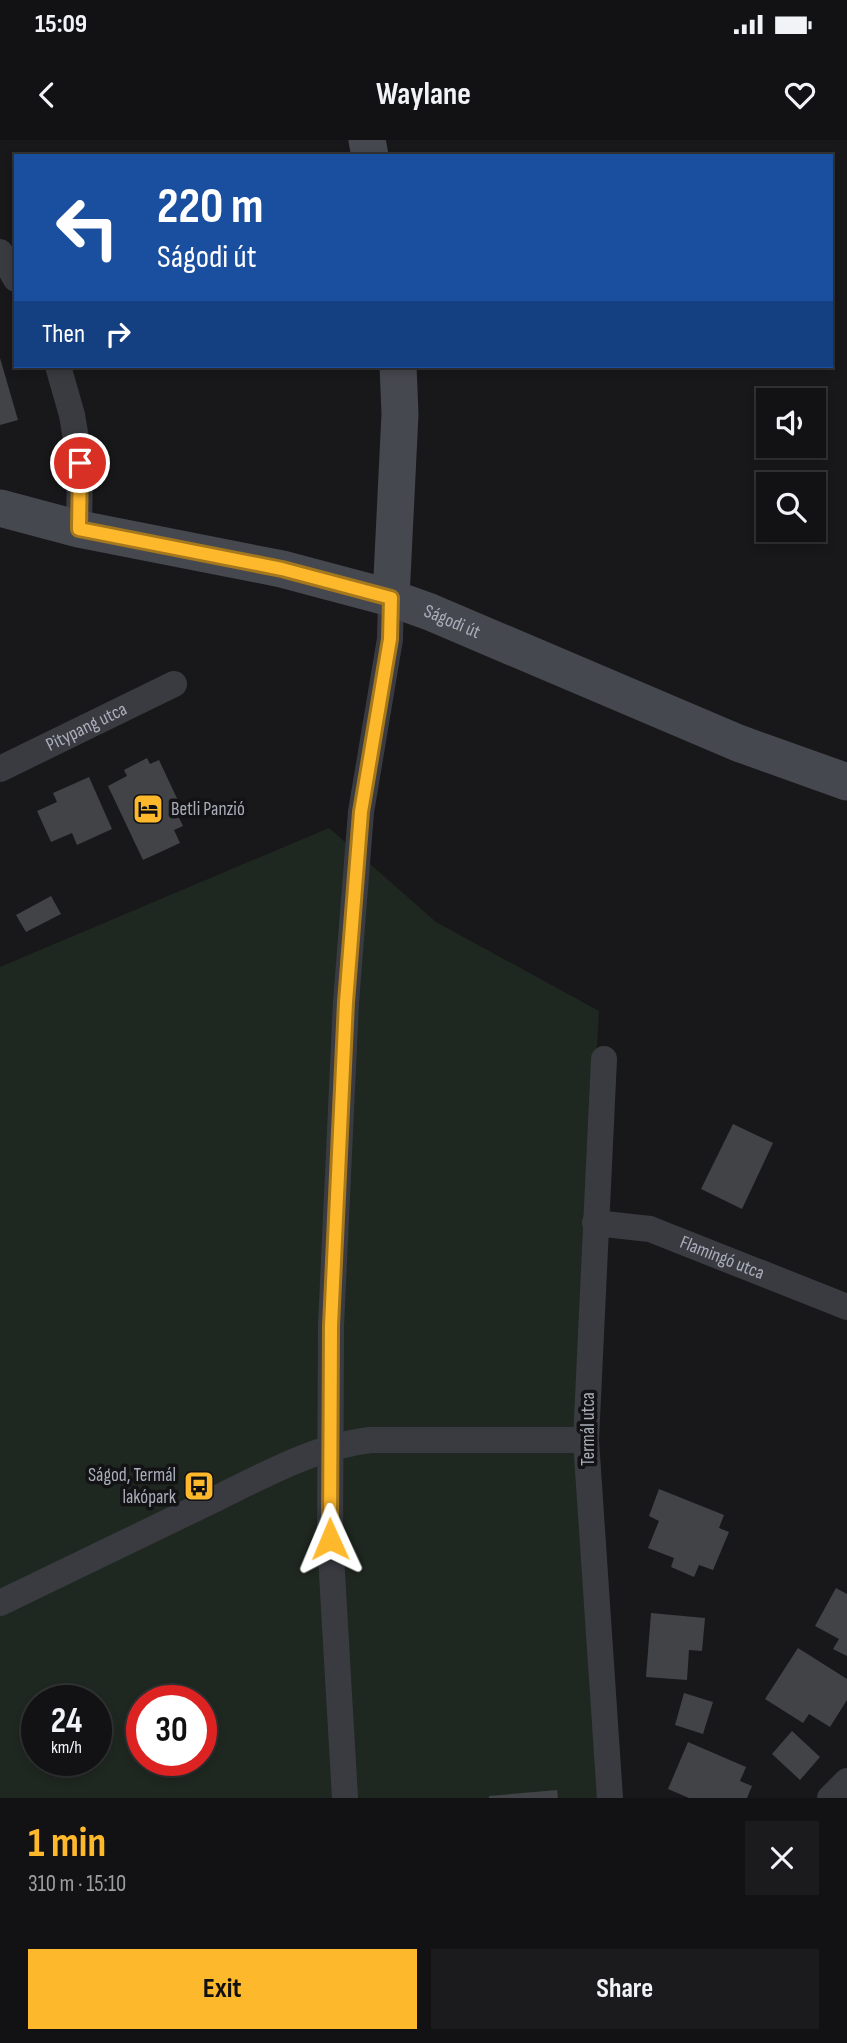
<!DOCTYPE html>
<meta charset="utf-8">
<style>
body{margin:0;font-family:"Sofia Sans Condensed",sans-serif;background:#1b1b1d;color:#f1f3f6;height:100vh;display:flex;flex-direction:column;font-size:26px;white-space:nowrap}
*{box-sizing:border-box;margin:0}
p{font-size:23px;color:#9c9ea0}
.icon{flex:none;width:38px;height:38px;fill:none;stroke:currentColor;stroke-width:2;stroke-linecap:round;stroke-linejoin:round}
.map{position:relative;height:1658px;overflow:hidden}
.panel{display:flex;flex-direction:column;background:#121214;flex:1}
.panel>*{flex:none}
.hud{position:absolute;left:14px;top:14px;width:819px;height:214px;border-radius:0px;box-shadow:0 4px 10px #0003,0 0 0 2px #313234;background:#1a4fa0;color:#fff;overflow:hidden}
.fabs{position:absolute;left:756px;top:248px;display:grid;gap:14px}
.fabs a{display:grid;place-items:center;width:70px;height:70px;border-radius:0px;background:#121214;box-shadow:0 4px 10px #0003,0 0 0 2px #313234;font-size:35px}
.speed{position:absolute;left:21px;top:1545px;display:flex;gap:14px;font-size:35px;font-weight:700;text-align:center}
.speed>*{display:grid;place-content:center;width:91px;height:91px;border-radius:50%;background:#121214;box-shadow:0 4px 10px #0003,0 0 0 2px #313234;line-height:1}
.speed small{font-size:18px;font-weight:400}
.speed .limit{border:10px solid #d22;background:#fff;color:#111}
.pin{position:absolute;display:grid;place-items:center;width:60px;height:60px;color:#fff;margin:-30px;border:4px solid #fff;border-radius:50%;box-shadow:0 2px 7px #0007}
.me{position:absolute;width:77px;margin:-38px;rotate:359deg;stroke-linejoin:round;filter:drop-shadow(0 0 5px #0008)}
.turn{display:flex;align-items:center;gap:24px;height:147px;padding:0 28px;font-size:32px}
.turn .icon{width:91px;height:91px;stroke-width:2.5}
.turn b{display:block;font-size:49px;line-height:60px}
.then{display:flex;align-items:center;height:66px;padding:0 28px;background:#0003;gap:14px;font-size:26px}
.round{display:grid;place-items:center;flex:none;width:74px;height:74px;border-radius:0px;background:#1b1b1d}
.headline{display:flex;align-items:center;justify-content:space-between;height:119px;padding:0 28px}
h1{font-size:42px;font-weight:700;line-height:52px;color:#feb82c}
.action{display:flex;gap:14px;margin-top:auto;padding:14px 28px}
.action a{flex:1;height:80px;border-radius:0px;background:#feb82c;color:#111;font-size:28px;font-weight:700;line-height:80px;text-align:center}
.action a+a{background:#1b1b1d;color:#f1f3f6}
.status{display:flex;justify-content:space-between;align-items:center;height:49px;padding:0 35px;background:#121214;direction:ltr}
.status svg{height:19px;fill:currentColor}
header{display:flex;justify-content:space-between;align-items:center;height:91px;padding:0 28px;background:#121214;font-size:32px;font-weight:700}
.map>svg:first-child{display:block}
</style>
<div class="status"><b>15:09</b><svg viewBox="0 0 49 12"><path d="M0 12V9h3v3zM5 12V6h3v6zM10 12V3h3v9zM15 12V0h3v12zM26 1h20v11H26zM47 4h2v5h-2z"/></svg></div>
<header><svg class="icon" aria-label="back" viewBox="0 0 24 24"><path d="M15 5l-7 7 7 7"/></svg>Waylane<svg class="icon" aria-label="heart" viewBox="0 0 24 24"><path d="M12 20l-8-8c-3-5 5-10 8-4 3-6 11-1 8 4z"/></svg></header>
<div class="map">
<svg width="847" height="1658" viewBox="0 0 847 1658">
<rect width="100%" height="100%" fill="#18181a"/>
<path fill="#1f2820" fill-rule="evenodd" d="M329,688L436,782L599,871L576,1282L607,1658H0V827ZM37,1561H96V1620H37ZM142,1561H201V1620H142Z"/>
<g fill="#424347">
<path d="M0,218L18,280L0,285Z"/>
<path d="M147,618L150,624L159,620L181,667L175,670L183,686L174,690L180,703L143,720L108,646L127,636L124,630Z"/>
<path d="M89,637L112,689L77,705L72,693L51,702L37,671L57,662L53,653Z"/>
<path d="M51,756L61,774L26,792L16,775Z"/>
<path d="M733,984L773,1003L742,1069L701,1049Z"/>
<path d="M659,1349L724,1375L719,1388L729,1392L713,1430L699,1425L694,1437L671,1427L674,1418L648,1408L659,1381L649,1376Z"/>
<path d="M836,1448L847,1454V1516L833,1509L839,1499L815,1486Z"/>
<path d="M651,1473L705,1478L702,1511L689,1510L687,1540L646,1537Z"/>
<path d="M798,1508L847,1539V1560L830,1587L809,1574L803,1583L765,1559Z"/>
<path d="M684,1553L713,1562L703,1594L675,1585Z"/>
<path d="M792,1591L820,1617L800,1640L772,1614Z"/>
<path d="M688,1602L746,1627L740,1641L752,1646L747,1658H689L668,1649Z"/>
<path d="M557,1650L558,1658H489V1656Z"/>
</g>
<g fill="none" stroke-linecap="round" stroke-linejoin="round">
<g stroke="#3a3b41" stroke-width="26">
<path d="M0,112L16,139"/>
<path d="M58,226L72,275L80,323L79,389"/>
<path id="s1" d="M0,629L174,544"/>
<path d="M604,919L586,1300L610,1658"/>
<path id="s2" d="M595,1083L650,1089L847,1167"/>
<path d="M0,1463C69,1430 138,1397 207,1363C259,1338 314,1306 371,1300H586"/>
<path d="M345,1658L330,1399L331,1186L346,862L361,672L390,499L391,458"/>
<path d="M830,1658L847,1641"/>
</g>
<g stroke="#46484f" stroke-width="37">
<path d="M367,0L370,16"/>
<path id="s3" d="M0,368L79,389L282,429L391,458L430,472L738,603L847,642"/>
<path d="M391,458L400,274L398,226"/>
</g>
</g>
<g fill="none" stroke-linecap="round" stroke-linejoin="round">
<g stroke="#a5781d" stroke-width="18">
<path id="route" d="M80,323L79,389L282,429L391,458L390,499L361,672L346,862L331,1186L330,1399"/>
</g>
<use href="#route" stroke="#feb82c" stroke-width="12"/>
</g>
<defs>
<g id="hotel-square" transform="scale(1.575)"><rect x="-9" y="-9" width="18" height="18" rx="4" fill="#feb82c" stroke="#131315"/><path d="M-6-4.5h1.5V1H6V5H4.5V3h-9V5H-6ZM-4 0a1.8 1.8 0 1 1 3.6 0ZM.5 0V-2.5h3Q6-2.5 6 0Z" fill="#111"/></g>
<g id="bus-square" transform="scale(1.575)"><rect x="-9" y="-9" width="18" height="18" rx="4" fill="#feb82c" stroke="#131315"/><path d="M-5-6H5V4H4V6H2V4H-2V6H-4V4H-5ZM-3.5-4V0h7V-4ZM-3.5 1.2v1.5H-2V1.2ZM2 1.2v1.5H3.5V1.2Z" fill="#111"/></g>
</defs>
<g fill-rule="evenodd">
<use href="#hotel-square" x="148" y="669"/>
<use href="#bus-square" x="199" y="1346"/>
</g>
<g text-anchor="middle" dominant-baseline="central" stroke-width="7" stroke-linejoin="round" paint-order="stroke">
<g font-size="19" fill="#a9aebb" stroke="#131315">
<text stroke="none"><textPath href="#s3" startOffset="467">Ságodi út</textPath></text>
<text stroke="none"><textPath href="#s1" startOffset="96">Pitypang utca</textPath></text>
<text stroke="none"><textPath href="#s2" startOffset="133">Flamingó utca</textPath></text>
<text transform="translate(588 1289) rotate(-90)">Termál utca</text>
</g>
<g font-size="19" fill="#a9aebb" stroke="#131315" text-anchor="start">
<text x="171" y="669">Betli Panzió</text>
<text x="176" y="1335" text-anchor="end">Ságod, Termál<tspan x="176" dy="22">lakópark</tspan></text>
</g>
</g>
</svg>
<div class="fabs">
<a><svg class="icon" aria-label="sound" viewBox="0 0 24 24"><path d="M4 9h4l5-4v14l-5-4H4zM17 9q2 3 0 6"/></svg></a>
<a><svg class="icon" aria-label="search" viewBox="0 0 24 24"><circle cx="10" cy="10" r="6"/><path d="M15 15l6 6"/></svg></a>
</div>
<div class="speed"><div>24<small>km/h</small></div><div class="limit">30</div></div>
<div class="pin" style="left:80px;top:323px;background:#d93025"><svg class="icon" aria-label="arrive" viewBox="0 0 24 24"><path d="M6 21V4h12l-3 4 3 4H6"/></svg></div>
<svg class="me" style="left:330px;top:1399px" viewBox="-20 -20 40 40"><path d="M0-17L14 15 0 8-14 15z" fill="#feb82c" stroke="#fff" stroke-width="4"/></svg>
<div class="hud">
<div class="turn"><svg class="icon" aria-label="left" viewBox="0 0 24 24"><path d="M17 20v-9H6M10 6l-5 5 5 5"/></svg><div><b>220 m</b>Ságodi út</div></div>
<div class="then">Then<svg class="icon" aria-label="right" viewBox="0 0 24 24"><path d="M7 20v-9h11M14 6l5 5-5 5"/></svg></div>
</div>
</div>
<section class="panel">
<div class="headline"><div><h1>1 min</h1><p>310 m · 15:10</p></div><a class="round"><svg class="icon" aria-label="close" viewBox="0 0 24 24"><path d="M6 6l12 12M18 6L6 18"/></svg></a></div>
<div class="action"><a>Exit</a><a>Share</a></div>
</section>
